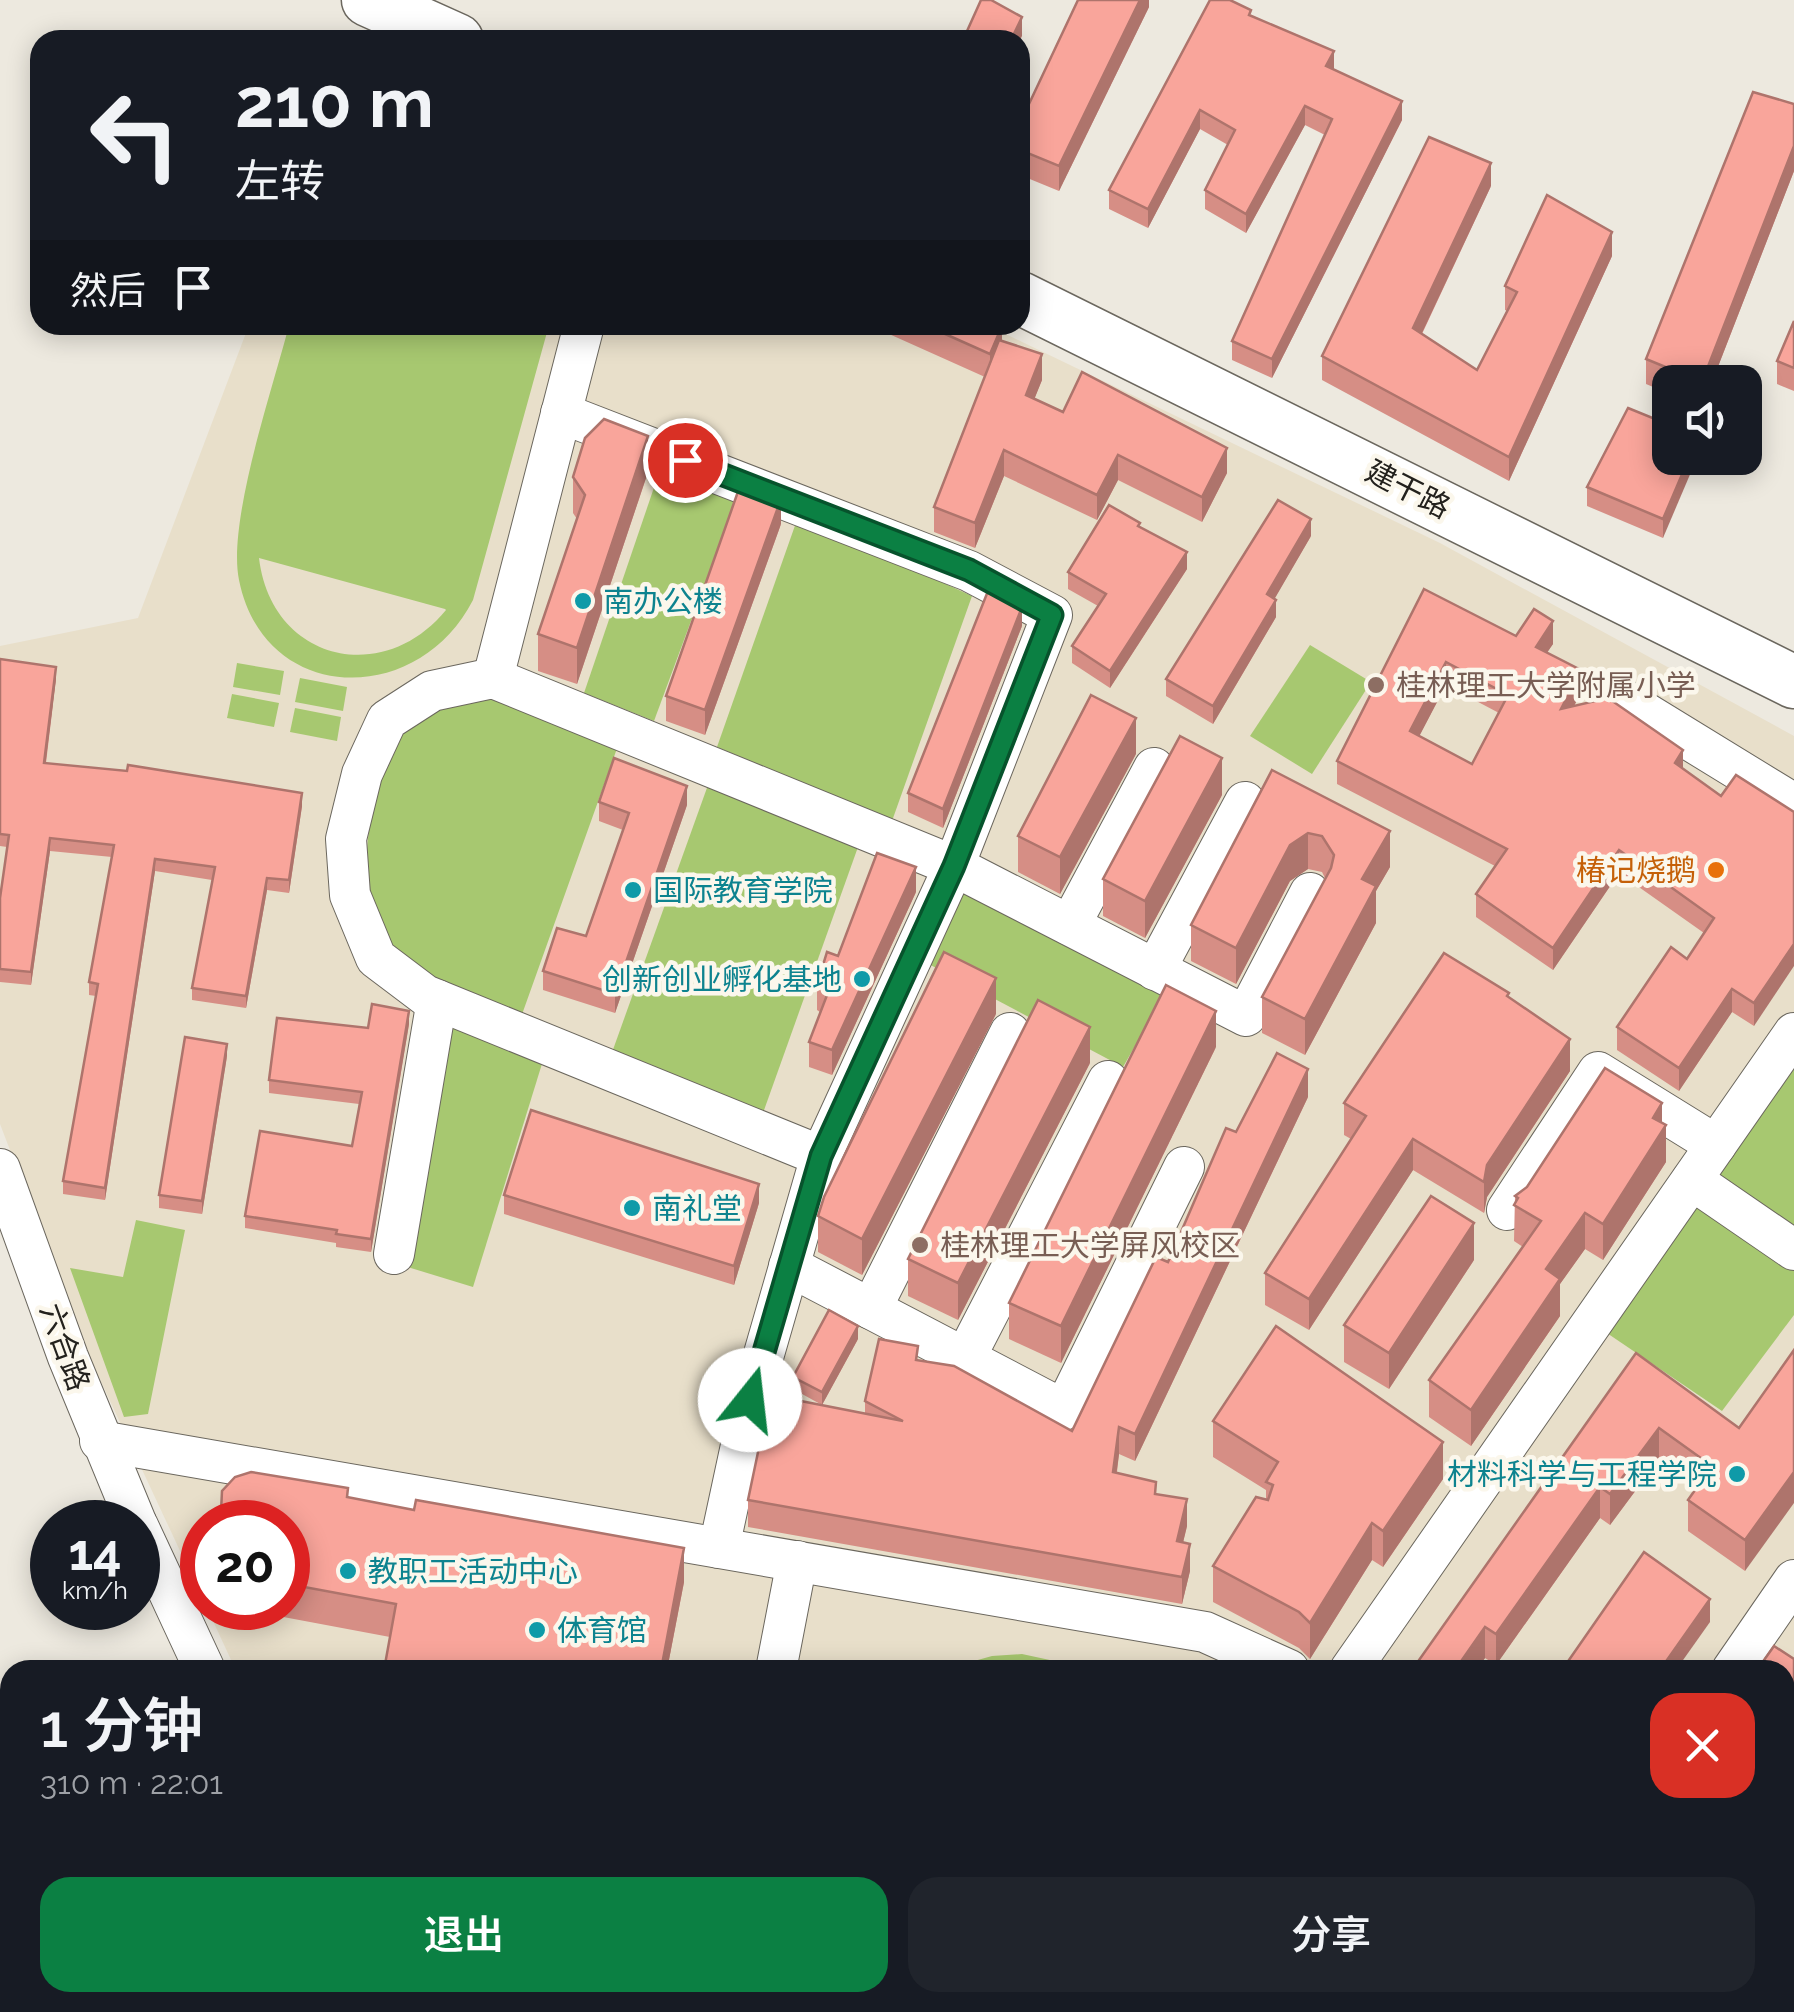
<!DOCTYPE html>
<html lang="zh">
<meta charset="utf-8">
<style>
body{margin:0;font-family:Raleway,"Noto Sans SC",sans-serif;background:#20242c;color:#f1f3f6;height:100vh;display:flex;flex-direction:column;font-size:38px;white-space:nowrap}
*{box-sizing:border-box;margin:0}
p{font-size:32px;color:#9ea1a6}
.icon{flex:none;width:55px;height:55px;fill:none;stroke:currentColor;stroke-width:2;stroke-linecap:round;stroke-linejoin:round}
.map{position:relative;flex:1;overflow:hidden}
.sheet{position:absolute;left:0px;top:1660px;width:1795px;height:352px;display:flex;flex-direction:column;background:#171b24;border-radius:30px 30px 0 0;box-shadow:0 5px 25px #0003}
.sheet>*{flex:none}
.guide{position:absolute;left:30px;top:30px;width:1000px;height:305px;border-radius:30px;box-shadow:0 5px 25px #0003;background:#171b24;color:#f1f3f6;overflow:hidden}
.buttons{position:absolute;left:1652px;top:365px;display:grid;gap:20px}
.buttons a{display:grid;place-items:center;width:110px;height:110px;border-radius:20px;background:#171b24;box-shadow:0 5px 25px #0003;font-size:50px}
.speed{position:absolute;left:30px;top:1500px;display:flex;gap:20px;font-size:50px;font-weight:700;text-align:center}
.speed>*{display:grid;place-content:center;width:130px;height:130px;border-radius:50%;background:#171b24;box-shadow:0 5px 25px #0003;line-height:1}
.speed small{font-size:25px;font-weight:400}
.speed .limit{border:15px solid #d22;background:#fff;color:#111}
.pin{position:absolute;display:grid;place-items:center;width:85px;height:85px;color:#fff;margin:-42px;border:5px solid #fff;border-radius:50%;box-shadow:0 2px 10px #0007}
.me{position:absolute;width:110px;margin:-55px;rotate:16deg;stroke-linejoin:round;filter:drop-shadow(0 0 8px #0008)}
.turn{display:flex;align-items:center;gap:35px;height:210px;padding:0 40px;font-size:45px}
.turn .icon{width:130px;height:130px;stroke-width:2.5}
.turn b{display:block;font-size:70px;line-height:85px}
.then{display:flex;align-items:center;height:95px;padding:0 40px;background:#0003;gap:20px;font-size:38px}
.round{display:grid;place-items:center;flex:none;width:105px;height:105px;border-radius:30px;background:#20242c}
.overview{display:flex;align-items:center;justify-content:space-between;height:170px;padding:0 40px}
h1{font-size:60px;font-weight:600;line-height:75px}
.primary-button{display:flex;gap:20px;margin-top:auto;padding:20px 40px}
.primary-button a{flex:1;height:115px;border-radius:30px;background:#0b8043;color:#fff;font-size:40px;font-weight:600;line-height:115px;text-align:center}
.primary-button a+a{background:#20242c;color:#f1f3f6}
.map>svg:first-child{display:block}
</style>
<div class="map">
<svg width="1794" height="2012" viewBox="0 0 1794 2012">
<rect width="100%" height="100%" fill="#ede9df"/>
<path fill="#e8dfca" d="M249,325H987L1440,543L1794,736V2012H627L632,2002H1785V1670H273L232,1662L207,1608H288V1522H202V1598L89,1356L0,1124V646L138,618Z"/>
<g fill="#a7c870" fill-rule="evenodd">
<path d="M289,325H549L473,600C418,708 264,705 239,580C227,521 273,388 289,325ZM259,558L445,609L446,610C382,688 271,660 259,558Z"/>
<path d="M661,467L738,494L654,721L584,693Z"/>
<path d="M798,517L972,596L892,821L717,747Z"/>
<path d="M1310,645L1371,682L1312,774L1250,736Z"/>
<path d="M237,663L284,671L280,695L233,687Z"/>
<path d="M300,678L347,687L343,711L295,702Z"/>
<path d="M232,694L279,703L274,727L227,718Z"/>
<path d="M498,694L620,740L520,1020L427,979L382,949C355,847 367,823 399,726L437,706Z"/>
<path d="M295,708L341,717L337,741L290,732Z"/>
<path d="M708,785L858,847L763,1113L610,1058Z"/>
<path d="M961,882L1168,988L1123,1067L923,961Z"/>
<path d="M443,1014L545,1054L473,1287L401,1265Z"/>
<path d="M1794,1048V1315L1722,1411L1598,1327Z"/>
<path d="M136,1220L185,1230L148,1414L124,1417L70,1268L123,1277Z"/>
<path d="M1022,1654L1096,1670H942L992,1656Z"/>
<path d="M1785,1868L1794,1874V1971L1785,1984Z"/>
<path d="M786,2002H1191V2003L1189,2012H784Z"/>
<path d="M1511,2002L1772,2003L1766,2012H1504Z"/>
</g>
<g fill="none" stroke-linecap="round" stroke-linejoin="round">
<g stroke="#6b675e" stroke-width="42">
<g id="minor">
<path d="M561,413L969,571L1052,615L954,866L821,1156L751,1399L719,1548"/>
<path d="M493,678L584,325"/>
<path d="M1613,693L1794,804"/>
<path d="M1070,925L1154,768"/>
<path d="M1155,970L1245,802"/>
<path d="M821,1156L425,995L376,958L350,895L346,839L362,774L387,720L432,691L493,678L954,866L1246,1016L1310,893"/>
<path d="M0,1169L68,1357L136,1522"/>
<path d="M1692,1180L1794,1250"/>
<path d="M1507,1210L1598,1072L1716,1145"/>
<path d="M394,1254L437,1000"/>
<path d="M789,1266L1064,1410L1184,1167"/>
<path d="M871,1309L1010,1033"/>
<path d="M965,1358L1108,1081"/>
<path d="M100,1441L1205,1632L1289,1670"/>
<path d="M138,1526L205,1670"/>
<path d="M776,1670L797,1561"/>
<path d="M1350,1670L1794,1033"/>
<path d="M1732,1670L1794,1580"/>
<path d="M1785,1998L1794,1984"/>
<path d="M254,2012L257,2002"/>
<path d="M711,2012L713,2002"/>
<path d="M1361,2012H1377"/>
<path d="M1497,2012L1503,2002"/>
</g>
</g>
<g stroke="#6b675e" stroke-width="55">
<g id="major">
<path d="M368,0L457,40"/>
<path d="M1020,298L1794,682"/>
</g>
</g>
<use href="#minor" stroke="#fff" stroke-width="40"/>
<use href="#major" stroke="#fff" stroke-width="52"/>
</g>
<g fill="#d68e85" fill-rule="evenodd">
<path d="M1149,0V7L1059,191L1020,175V123Z"/>
<path d="M1251,16L1334,70L1402,120L1272,378L1232,360V341L1325,135L1305,125L1246,233L1205,209V190L1228,145L1200,129L1148,228L1109,209V190Z"/>
<path d="M1794,104V171L1712,382H1670V394L1646,384V359Z"/>
<path d="M1491,186L1422,334L1477,370L1507,311L1505,310V286L1612,256L1509,481L1322,380V356Z"/>
<path d="M1794,321V391L1777,384V361Z"/>
<path d="M869,325H999L1002,341L1042,380L1034,399L1063,412L1227,473L1202,522L1118,480L1097,520L1004,476L975,548L934,532V507L985,377Z"/>
<path d="M1670,425L1663,538L1587,506V487Z"/>
<path d="M648,472L577,684L538,671V634L577,519L573,513V477Z"/>
<path d="M781,524L705,735L666,721V696Z"/>
<path d="M1140,527L1187,569L1110,688L1072,663V646L1098,606L1068,589V572Z"/>
<path d="M1311,536L1274,599L1276,617L1213,724L1166,696V679Z"/>
<path d="M1424,589L1516,636L1553,644L1547,652L1581,692L1574,706L1683,769L1721,796L1794,812L1754,1026L1732,1012L1679,1091L1617,1050V1027L1687,959L1704,933L1619,873L1553,970L1476,917V894L1495,866L1337,784V761ZM1446,685L1499,713L1472,764L1419,736Z"/>
<path d="M1022,626L943,828L908,812V793Z"/>
<path d="M0,659L56,679L46,763L302,806L289,893L267,890L246,1008L192,1000V988L212,880L155,871L105,1200L63,1194V1181L96,996L89,995V982L112,857L50,851L31,985L0,982V898L7,847L0,846Z"/>
<path d="M1136,754L1060,894L1018,872V836Z"/>
<path d="M1272,770L1390,867L1376,891V923L1305,1055L1262,1033V997L1325,878L1322,872L1308,869L1290,881L1236,984L1191,961V925Z"/>
<path d="M1222,795L1145,938L1103,916V879Z"/>
<path d="M599,802L687,805L615,1013L543,990V971L586,936L623,830L599,821Z"/>
<path d="M916,892L832,1075L809,1067V1042L820,1012L817,1010V985L838,956Z"/>
<path d="M1509,997L1570,1071L1487,1197L1484,1213L1413,1170L1309,1330L1265,1305V1273L1351,1139L1344,1135V1103Z"/>
<path d="M996,1014L862,1275L818,1252V1216Z"/>
<path d="M409,1024L371,1252L336,1247V1243L245,1228V1216L352,1146L359,1104L269,1093V1080L368,1028Z"/>
<path d="M1216,1047L1061,1363L1009,1339V1303Z"/>
<path d="M227,1056L202,1214L159,1208V1195Z"/>
<path d="M1090,1063L958,1320L908,1296V1259Z"/>
<path d="M1308,1097L1135,1461L1119,1454L1117,1472L1156,1494L1187,1526L1183,1542L1190,1571L1182,1604L748,1527V1500L865,1414V1401L918,1360L1072,1431L1168,1262L1236,1132Z"/>
<path d="M1662,1123L1666,1162L1603,1260L1585,1249L1560,1284V1316L1471,1446L1429,1417V1380L1523,1247L1514,1241L1515,1196L1527,1187Z"/>
<path d="M504,1195L759,1203L734,1285L504,1214Z"/>
<path d="M1474,1260L1389,1389L1344,1362V1325Z"/>
<path d="M858,1339L822,1405L793,1389V1377Z"/>
<path d="M1794,1350L1745,1571L1688,1531V1500L1697,1487L1659,1459L1610,1525L1600,1518L1496,1665L1485,1658L1476,1670H1412L1636,1353L1739,1428Z"/>
<path d="M1213,1421L1443,1479L1383,1567L1372,1560L1310,1659L1299,1648L1213,1602V1566L1266,1500V1490L1213,1457Z"/>
<path d="M222,1491L348,1497L684,1582L667,1670H384L390,1637L251,1611V1608H288V1522H221Z"/>
<path d="M1794,1659V1864L1785,1858V1670Z"/>
</g>
<g fill="#ae746c">
<path d="M1140,0H1149V7L1059,191V166Z"/>
<path d="M1022,17V36L1020,40H1011Z"/>
<path d="M1334,51V70L1326,66Z"/>
<path d="M1402,101V120L1272,378V359Z"/>
<path d="M1305,106V125L1246,233V214Z"/>
<path d="M1200,110V129L1148,228V209Z"/>
<path d="M1794,146V171L1712,382H1703Z"/>
<path d="M1491,163V186L1413,352V328Z"/>
<path d="M1612,232V256L1509,481V457Z"/>
<path d="M1002,326V351L990,379V354Z"/>
<path d="M1042,354V380L1026,420V395Z"/>
<path d="M648,436V472L577,684V648Z"/>
<path d="M1227,448V473L1202,522V497Z"/>
<path d="M1004,450V476L975,548V523Z"/>
<path d="M1118,455V480L1097,520V495Z"/>
<path d="M1689,458H1697L1663,538V519Z"/>
<path d="M781,499V524L705,735V710Z"/>
<path d="M1311,519V536L1267,612V594Z"/>
<path d="M1187,552V569L1110,688V671Z"/>
<path d="M1276,600V617L1213,724V706Z"/>
<path d="M1022,607V626L943,828V809Z"/>
<path d="M1553,621V644L1536,669V647Z"/>
<path d="M1446,662V685L1410,754V731Z"/>
<path d="M56,667V679L44,776V763Z"/>
<path d="M1581,670V692L1561,732V709Z"/>
<path d="M1136,718V754L1060,894V857Z"/>
<path d="M1683,750V773L1675,763Z"/>
<path d="M1222,758V795L1145,938V901Z"/>
<path d="M687,786V805L615,1013V994Z"/>
<path d="M302,793V806L289,893V880Z"/>
<path d="M1390,831V867L1376,891V923L1305,1055V1019L1362,879Z"/>
<path d="M1308,833V869L1290,881L1236,984V948L1290,845Z"/>
<path d="M50,838V851L31,985V972Z"/>
<path d="M1619,850V873L1553,970V948Z"/>
<path d="M155,859V871L105,1200V1188Z"/>
<path d="M916,867V892L832,1075V1050Z"/>
<path d="M267,878V890L246,1008V996Z"/>
<path d="M1794,944V966L1754,1026V1003Z"/>
<path d="M996,978V1014L862,1275V1239Z"/>
<path d="M1732,989V1012L1679,1091V1068Z"/>
<path d="M409,1011V1024L371,1252V1239Z"/>
<path d="M1216,1011V1047L1061,1363V1326Z"/>
<path d="M1090,1027V1063L958,1320V1283Z"/>
<path d="M1570,1039V1071L1487,1197L1484,1213V1182L1487,1165Z"/>
<path d="M227,1044V1056L202,1214V1201Z"/>
<path d="M1308,1069V1097L1135,1461V1434Z"/>
<path d="M1662,1103V1131L1666,1125V1162L1603,1260V1224L1653,1118Z"/>
<path d="M1413,1139V1170L1309,1330V1299Z"/>
<path d="M759,1184V1203L734,1285V1266Z"/>
<path d="M1585,1213V1249L1560,1284V1316L1471,1446V1410L1546,1269Z"/>
<path d="M1474,1223V1260L1389,1389V1353Z"/>
<path d="M858,1326V1339L822,1405V1392Z"/>
<path d="M1119,1427V1454L1113,1499V1472Z"/>
<path d="M1659,1428V1459L1610,1525V1494Z"/>
<path d="M1443,1442V1479L1383,1567V1531Z"/>
<path d="M1794,1472V1503L1745,1571V1540Z"/>
<path d="M1600,1487V1518L1496,1665V1634Z"/>
<path d="M1187,1499V1526L1177,1568V1541Z"/>
<path d="M1372,1523V1560L1310,1659V1623Z"/>
<path d="M1190,1544V1571L1182,1604V1577Z"/>
<path d="M684,1548V1582L667,1670H661Z"/>
<path d="M1710,1599V1622L1676,1670H1660Z"/>
<path d="M1485,1627V1658L1476,1670H1454Z"/>
</g>
<g fill="#f9a59b" stroke="#ae746c" stroke-width="2.5" fill-rule="evenodd">
<path d="M981,0H991L1022,17L1011,40H963Z"/>
<path d="M1078,0H1140L1059,166L1020,150V123Z"/>
<path d="M1210,0H1230L1251,10L1249,15L1334,51L1326,66L1402,101L1272,359L1232,341L1332,119L1305,106L1246,214L1205,190L1235,130L1200,110L1148,209L1109,190Z"/>
<path d="M1753,92L1794,104V146L1702,382L1646,359Z"/>
<path d="M1429,137L1491,163L1413,328L1477,370L1517,292L1505,286L1547,195L1612,232L1509,457L1322,356Z"/>
<path d="M1794,321V368L1777,361Z"/>
<path d="M925,325H999L1002,326L990,354Z"/>
<path d="M999,340L1042,354L1026,395L1063,412L1082,372L1227,448L1202,497L1118,455L1097,495L1004,450L975,523L934,507Z"/>
<path d="M1628,408L1670,425V458H1689L1663,519L1587,487Z"/>
<path d="M604,419L648,436L577,648L538,634L585,495L573,477L585,438Z"/>
<path d="M741,483L781,499L705,710L666,696Z"/>
<path d="M1278,500L1311,519L1267,594L1276,600L1213,706L1166,679Z"/>
<path d="M1109,505L1140,523L1138,526L1187,552L1110,671L1072,646L1106,594L1068,572Z"/>
<path d="M1424,589L1516,636L1534,609L1553,621L1536,647L1581,670L1561,709L1608,698L1683,750L1675,763L1721,796L1736,775L1794,812V944L1754,1003L1732,989L1679,1068L1617,1027L1671,947L1687,959L1714,918L1619,850L1553,948L1476,894L1507,849L1337,761ZM1446,662L1508,695L1472,764L1410,731Z"/>
<path d="M988,591L1022,607L943,809L908,793Z"/>
<path d="M0,659L56,667L44,763L127,771L128,765L302,793L289,880L267,878L246,996L192,988L215,867L155,859L105,1188L63,1181L98,984L89,982L114,845L50,838L31,972L0,969V898L9,835L0,834Z"/>
<path d="M1091,695L1136,718L1060,857L1018,836Z"/>
<path d="M1180,736L1222,758L1145,901L1103,879Z"/>
<path d="M614,758L687,786L615,994L543,971L557,928L586,936L629,813L599,802Z"/>
<path d="M1272,770L1390,831L1362,879L1376,886L1305,1019L1262,997L1331,868L1334,855L1322,836L1308,833L1290,845L1236,948L1191,925Z"/>
<path d="M877,853L916,867L832,1050L809,1042L829,990L817,985L827,952L838,956Z"/>
<path d="M944,952L996,978L862,1239L818,1216L824,1197Z"/>
<path d="M1444,953L1509,993L1507,996L1570,1039L1487,1165L1484,1182L1413,1139L1309,1299L1265,1273L1366,1116L1344,1103Z"/>
<path d="M1166,985L1216,1011L1061,1326L1009,1303Z"/>
<path d="M1038,1000L1090,1027L958,1283L908,1259Z"/>
<path d="M372,1004L409,1011L371,1239L336,1234L337,1230L245,1216L260,1131L352,1146L362,1092L269,1080L277,1018L368,1028Z"/>
<path d="M185,1037L227,1044L202,1201L159,1195Z"/>
<path d="M1277,1053L1308,1069L1135,1434L1119,1427L1113,1472L1156,1482L1155,1494L1187,1499L1177,1541L1190,1544L1182,1577L748,1500L770,1395L903,1421L865,1401L879,1339L918,1346L916,1360L954,1366L1072,1431L1156,1257L1168,1262L1226,1128L1236,1132Z"/>
<path d="M1605,1068L1662,1103L1653,1118L1666,1125L1603,1224L1585,1213L1546,1269L1560,1279L1471,1410L1429,1380L1541,1221L1514,1205L1518,1198L1515,1196L1527,1187Z"/>
<path d="M531,1110L759,1184L734,1266L504,1195Z"/>
<path d="M1431,1196L1474,1223L1389,1353L1344,1325Z"/>
<path d="M829,1310L858,1326L822,1392L793,1377Z"/>
<path d="M1276,1326L1443,1442L1383,1531L1372,1523L1310,1623L1299,1612L1213,1566L1256,1497L1268,1500L1273,1485L1266,1482L1278,1462L1213,1421Z"/>
<path d="M1794,1350V1472L1745,1540L1688,1500L1712,1466L1659,1428L1610,1494L1600,1487L1496,1634L1485,1627L1455,1670H1412L1636,1353L1739,1428Z"/>
<path d="M251,1472L348,1488L347,1497L414,1510L416,1500L684,1548L661,1670H384L396,1604L288,1584V1522H229L221,1512L222,1491L235,1477Z"/>
<path d="M1644,1552L1710,1599L1660,1670H1562Z"/>
<path d="M1774,1646L1794,1659V1839L1785,1833V1670H1757Z"/>
</g>
<g fill="none" stroke-linecap="round" stroke-linejoin="round">
<g stroke="#07532c" stroke-width="25">
<path id="route" d="M685,460L969,570L1052,615L954,866L821,1156L750,1400"/>
</g>
<use href="#route" stroke="#0b8043" stroke-width="18"/>
</g>
<g fill="#0f9aa8" stroke="#fbf7ec" stroke-width="4">
<circle cx="583" cy="601" r="10"/>
<circle cx="633" cy="890" r="10"/>
<circle cx="862" cy="979" r="10"/>
<circle cx="632" cy="1208" r="10"/>
<circle cx="1737" cy="1474" r="10"/>
<circle cx="348" cy="1571" r="10"/>
<circle cx="537" cy="1630" r="10"/>
</g>
<g fill="#8d6e63" stroke="#fbf7ec" stroke-width="4">
<circle cx="1376" cy="685" r="10"/>
<circle cx="920" cy="1245" r="10"/>
</g>
<circle fill="#e8710a" stroke="#fbf7ec" stroke-width="4" cx="1716" cy="870" r="10"/>
<g text-anchor="middle" dominant-baseline="central" stroke-width="9" stroke-linejoin="round" paint-order="stroke">
<g font-size="30" fill="#23211d" stroke="#fbf7ec">
<text transform="translate(1408 489) rotate(27)">建干路</text>
<text transform="translate(65 1347) rotate(70)">六合路</text>
</g>
<g font-size="30" fill="#0d838f" stroke="#fbf7ec" text-anchor="start">
<text x="603" y="601">南办公楼</text>
<text x="653" y="890">国际教育学院</text>
<text x="842" y="979" text-anchor="end">创新创业孵化基地</text>
<text x="652" y="1208">南礼堂</text>
<text x="1717" y="1474" text-anchor="end">材料科学与工程学院</text>
<text x="368" y="1571">教职工活动中心</text>
<text x="557" y="1630">体育馆</text>
</g>
<g font-size="30" fill="#785e54" stroke="#fbf7ec" text-anchor="start">
<text x="1396" y="685">桂林理工大学附属小学</text>
<text x="940" y="1245">桂林理工大学屏风校区</text>
</g>
<g font-size="30" fill="#c56008" stroke="#fbf7ec" text-anchor="end">
<text x="1696" y="870">椿记烧鹅</text>
</g>
</g>
</svg>
<div class="buttons">
<a><svg class="icon" aria-label="sound" viewBox="0 0 24 24"><path d="M4 9h4l5-4v14l-5-4H4zM17 9q2 3 0 6"/></svg></a>
</div>
<div class="speed"><div>14<small>km/h</small></div><div class="limit">20</div></div>
<div class="pin" style="left:685px;top:460px;background:#d93025"><svg class="icon" aria-label="arrive" viewBox="0 0 24 24"><path d="M6 21V4h12l-3 4 3 4H6"/></svg></div>
<svg class="me" style="left:750px;top:1400px" viewBox="-20 -20 40 40"><circle r="19" fill="#fff"/><path d="M0-13L10 11 0 6-10 11z" fill="#0b8043"/></svg>
<div class="guide">
<div class="turn"><svg class="icon" aria-label="left" viewBox="0 0 24 24"><path d="M17 20v-9H6M10 6l-5 5 5 5"/></svg><div><b>210 m</b>左转</div></div>
<div class="then">然后<svg class="icon" aria-label="arrive" viewBox="0 0 24 24"><path d="M6 21V4h12l-3 4 3 4H6"/></svg></div>
</div>
<section class="sheet">
<div class="overview"><div><h1>1 分钟</h1><p>310 m · 22:01</p></div><a class="round" style="background:#d93025;color:#fff"><svg class="icon" aria-label="close" viewBox="0 0 24 24"><path d="M6 6l12 12M18 6L6 18"/></svg></a></div>
<div class="primary-button"><a>退出</a><a>分享</a></div>
</section>
</div>
